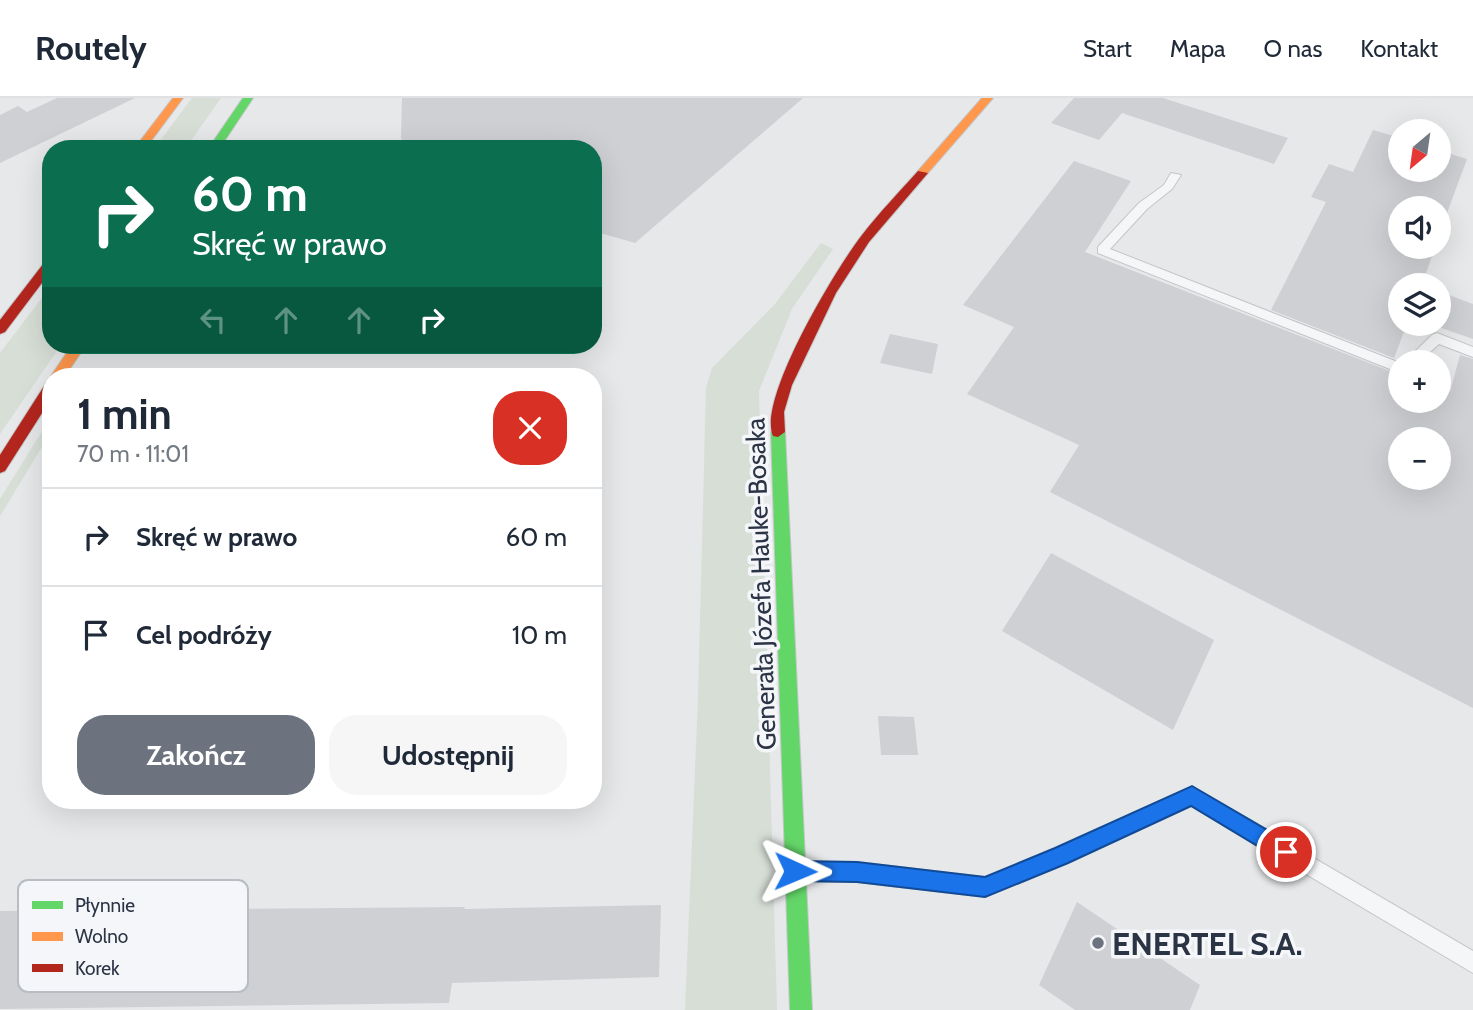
<!DOCTYPE html>
<html lang="pl">
<meta charset="utf-8">
<style>
body{margin:0;font-family:Cabin,sans-serif;background:#f6f6f7;color:#1f2937;height:100vh;display:flex;flex-direction:column;font-size:26px;white-space:nowrap}
*{box-sizing:border-box;margin:0}
p{font-size:23px;color:#747a83}
.icon{flex:none;width:38px;height:38px;fill:none;stroke:currentColor;stroke-width:2;stroke-linecap:round;stroke-linejoin:round}
.map{position:relative;flex:1;overflow:hidden}
.side{position:absolute;left:42px;top:270px;width:560px;height:441px;display:flex;flex-direction:column;background:#fff;border-radius:28px;box-shadow:0 7px 28px #0002}
.side>*{flex:none}
.top-card{position:absolute;left:42px;top:42px;width:560px;height:214px;border-radius:28px;box-shadow:0 7px 28px #0002;background:#0b6e4f;color:#fff;overflow:hidden}
.needle{width:46px;rotate:209deg}
.tools{position:absolute;left:1388px;top:21px;display:grid;gap:14px}
.tools a{display:grid;place-items:center;width:63px;height:63px;border-radius:50%;background:#fff;box-shadow:0 7px 28px #0002;font-size:35px}
.pin{position:absolute;display:grid;place-items:center;width:60px;height:60px;color:#fff;margin:-30px;border:4px solid #fff;border-radius:50%;box-shadow:0 2px 7px #0007}
.me{position:absolute;width:77px;margin:-38px;rotate:91deg;stroke-linejoin:round;filter:drop-shadow(0 0 5px #0008)}
.turn{display:flex;align-items:center;gap:24px;height:147px;padding:0 35px;font-size:32px}
.turn .icon{width:91px;height:91px;stroke-width:2.5}
.turn b{display:block;font-size:49px;line-height:60px}
.lanes{display:flex;align-items:center;height:66px;padding:0 35px;background:#0003;justify-content:center;gap:35px;direction:ltr}
.lanes .off{opacity:.35}
.round{display:grid;place-items:center;flex:none;width:74px;height:74px;border-radius:28px;background:#f6f6f7}
.overview{display:flex;align-items:center;justify-content:space-between;height:119px;padding:0 35px}
h1{font-size:42px;font-weight:700;line-height:52px}
.button{display:flex;gap:14px;margin-top:auto;padding:14px 35px}
.button a{flex:1;height:80px;border-radius:28px;background:#6c737f;color:#fff;font-size:28px;font-weight:700;line-height:80px;text-align:center}
.button a+a{background:#f6f6f7;color:#1f2937}
ul{padding:0;list-style:none}
li{display:flex;align-items:center;gap:21px;height:98px;padding:0 35px;border-top:2px solid #e0e1e3}
li div{flex:1}
li b{display:block;font-size:26px}
li em{font-style:normal}
header{display:flex;align-items:center;gap:42px;box-sizing:border-box;height:98px;padding:0 35px;background:#fff;border-bottom:2px solid #e0e1e3}
header strong{font-size:33px}
nav{display:flex;gap:38px;margin-inline-start:auto;font-size:24px}
.map>svg:first-child{display:block}
</style>
<header>
<strong>Routely</strong>
<nav><a>Start</a><a>Mapa</a><a>O nas</a><a>Kontakt</a></nav>
</header>
<div class="map">
<svg width="1473" height="912" viewBox="0 0 1473 912">
<rect width="100%" height="100%" fill="#e6e8ea"/>
<g fill="#d6ded6">
<path d="M192,0H221L185,51H154Z"/>
<path d="M821,145L833,151L792,211L759,293L777,912H685L698,600L706,290L712,270L775,206Z"/>
<path d="M51,188V247H61L0,336V255Z"/>
<path d="M51,319V334L0,418V401Z"/>
</g>
<g fill="#ced0d3" fill-rule="evenodd">
<path d="M57,0H135L0,65V17L18,8L27,14Z"/>
<path d="M402,0H803L635,145L593,133V51H404L401,39Z"/>
<path d="M1074,0H1163L1288,40L1274,66L1122,15L1099,42L1051,25Z"/>
<path d="M1373,32L1400,40V72H1438V52L1467,61L1438,139V110H1400V149H1435L1422,187H1400V226H1407L1394,260L1271,212L1326,104L1311,99L1329,66L1353,74Z"/>
<path d="M1074,63L1131,83L1085,154L1400,277V303H1438V290L1450,294L1460,257L1473,261V610L1050,394L1079,347L967,296L1014,229L963,207ZM1400,341H1438V380H1400Z"/>
<path d="M1438,193L1473,206V241L1430,226H1438Z"/>
<path d="M890,236L938,246L932,276L880,265Z"/>
<path d="M1051,455L1214,542L1173,632L1002,533Z"/>
<path d="M878,618L914,619L918,657H881Z"/>
<path d="M1077,804L1200,887L1190,912H1075L1039,887Z"/>
<path d="M661,807L659,879L452,885L449,905L0,911V813L465,809L464,811Z"/>
</g>
<g fill="none" stroke-linecap="round" stroke-linejoin="round">
<g stroke="#c4c6c8" stroke-width="2">
<g id="lane">
<path d="M1171,75L1181,77L1172,91L1147,111L1110,151L1400,265V275L1098,155V149L1139,105L1164,87Z"/>
<path d="M1437,235L1473,249V259L1439,246L1419,264H1404L1432,237Z"/>
<path d="M1192,689L1473,853V875L1191,708L1068,765L985,799L857,784L799,783L792,780L789,773L792,766L799,763L857,764L985,779L1055,751Z"/>
</g>
</g>
<g stroke="#c4c6c8" stroke-width="2">
<g id="fast">
<path d="M243,0H253L219,51H208Z"/>
<path d="M778,329L785,334L812,912H790L771,334Z"/>
</g>
</g>
<g stroke="#c4c6c8" stroke-width="2">
<g id="slow">
<path d="M173,0H183L145,51H134Z"/>
<path d="M982,0H993L926,77H918V73Z"/>
<path d="M72,247H86L65,278H51Z"/>
</g>
</g>
<g stroke="#c4c6c8" stroke-width="2">
<g id="jam">
<path d="M918,73L928,75L869,144L836,195L792,287L784,314L785,334L778,339L773,338C757,301 837,169 862,137C879,115 899,94 918,73Z"/>
<path d="M51,160V173L5,234L0,236V222L47,161Z"/>
<path d="M51,284V301L5,373L0,375V357L46,285Z"/>
</g>
</g>
<use href="#lane" fill="#f5f6f7" fill-rule="evenodd"/>
<use href="#fast" fill="#63d668" fill-rule="evenodd"/>
<use href="#slow" fill="#ff974d" fill-rule="evenodd"/>
<use href="#jam" fill="#b3261e" fill-rule="evenodd"/>
</g>
<path fill="#1a73e8" stroke="#114b97" stroke-width="2" d="M1192,688L1293,747L1296,754L1293,761L1286,764L1279,761L1191,708L1068,765L985,799L857,784L795,783L788,780L785,773L788,766L795,763L857,764L985,779L1055,750Z"/>
<circle fill="#6c737f" stroke="#f4f6f9" stroke-width="2.5" cx="1098" cy="845" r="7"/>
<g text-anchor="middle" dominant-baseline="central" stroke-width="7" stroke-linejoin="round" paint-order="stroke">
<g font-size="26" fill="#2b3445" stroke="#f4f6f9">
<text transform="translate(761 486) rotate(-92)">Generała Józefa Hauke-Bosaka</text>
</g>
<g font-size="32" font-weight="bold" fill="#2b3445" stroke="#f4f6f9" text-anchor="start">
<text x="1112" y="845">ENERTEL S.A.</text>
</g>
</g>
<rect x="18" y="782" width="230" height="112" rx="10" fill="#f4f6f9" stroke="#b8bcc3" stroke-width="2"/>
<rect x="32" y="803" width="31" height="8" fill="#63d668"/>
<rect x="32" y="834" width="31" height="9" fill="#ff974d"/>
<rect x="32" y="866" width="31" height="8" fill="#b3261e"/>
<g font-size="19" fill="#2b3445">
<text x="75" y="814">Płynnie</text>
<text x="75" y="845">Wolno</text>
<text x="75" y="877">Korek</text>
</g>
</svg>
<div class="tools">
<a><svg class="needle" viewBox="-14 -14 28 28"><path d="M0-13l5 13h-10z" fill="#e53935"/><path d="M0 13l5-13h-10z" fill="#747a83"/></svg></a>
<a><svg class="icon" aria-label="sound" viewBox="0 0 24 24"><path d="M4 9h4l5-4v14l-5-4H4zM17 9q2 3 0 6"/></svg></a>
<a><svg class="icon" aria-label="layers" viewBox="0 0 24 24"><path d="M12 4l9 5-9 5-9-5zM3 14l9 5 9-5"/></svg></a>
<a>+</a>
<a>−</a>
</div>
<div class="pin" style="left:1286px;top:754px;background:#d93025"><svg class="icon" aria-label="arrive" viewBox="0 0 24 24"><path d="M6 21V4h12l-3 4 3 4H6"/></svg></div>
<svg class="me" style="left:795px;top:773px" viewBox="-20 -20 40 40"><path d="M0-17L14 15 0 8-14 15z" fill="#1a73e8" stroke="#fff" stroke-width="4"/></svg>
<div class="top-card">
<div class="turn"><svg class="icon" aria-label="right" viewBox="0 0 24 24"><path d="M7 20v-9h11M14 6l5 5-5 5"/></svg><div><b>60 m</b>Skręć w prawo</div></div>
<div class="lanes"><svg class="icon off" aria-label="left" viewBox="0 0 24 24"><path d="M17 20v-9H6M10 6l-5 5 5 5"/></svg><svg class="icon off" aria-label="ahead" viewBox="0 0 24 24"><path d="M12 20V5M6 11l6-6 6 6"/></svg><svg class="icon off" aria-label="ahead" viewBox="0 0 24 24"><path d="M12 20V5M6 11l6-6 6 6"/></svg><svg class="icon" aria-label="right" viewBox="0 0 24 24"><path d="M7 20v-9h11M14 6l5 5-5 5"/></svg></div>
</div>
<section class="side">
<div class="overview"><div><h1>1 min</h1><p>70 m · 11:01</p></div><a class="round" style="background:#d93025;color:#fff"><svg class="icon" aria-label="close" viewBox="0 0 24 24"><path d="M6 6l12 12M18 6L6 18"/></svg></a></div>
<ul>
<li><svg class="icon" aria-label="right" viewBox="0 0 24 24"><path d="M7 20v-9h11M14 6l5 5-5 5"/></svg><div><b>Skręć w prawo</b></div><em>60 m</em></li>
<li><svg class="icon" aria-label="arrive" viewBox="0 0 24 24"><path d="M6 21V4h12l-3 4 3 4H6"/></svg><div><b>Cel podróży</b></div><em>10 m</em></li>
</ul>
<div class="button"><a>Zakończ</a><a>Udostępnij</a></div>
</section>
</div>
